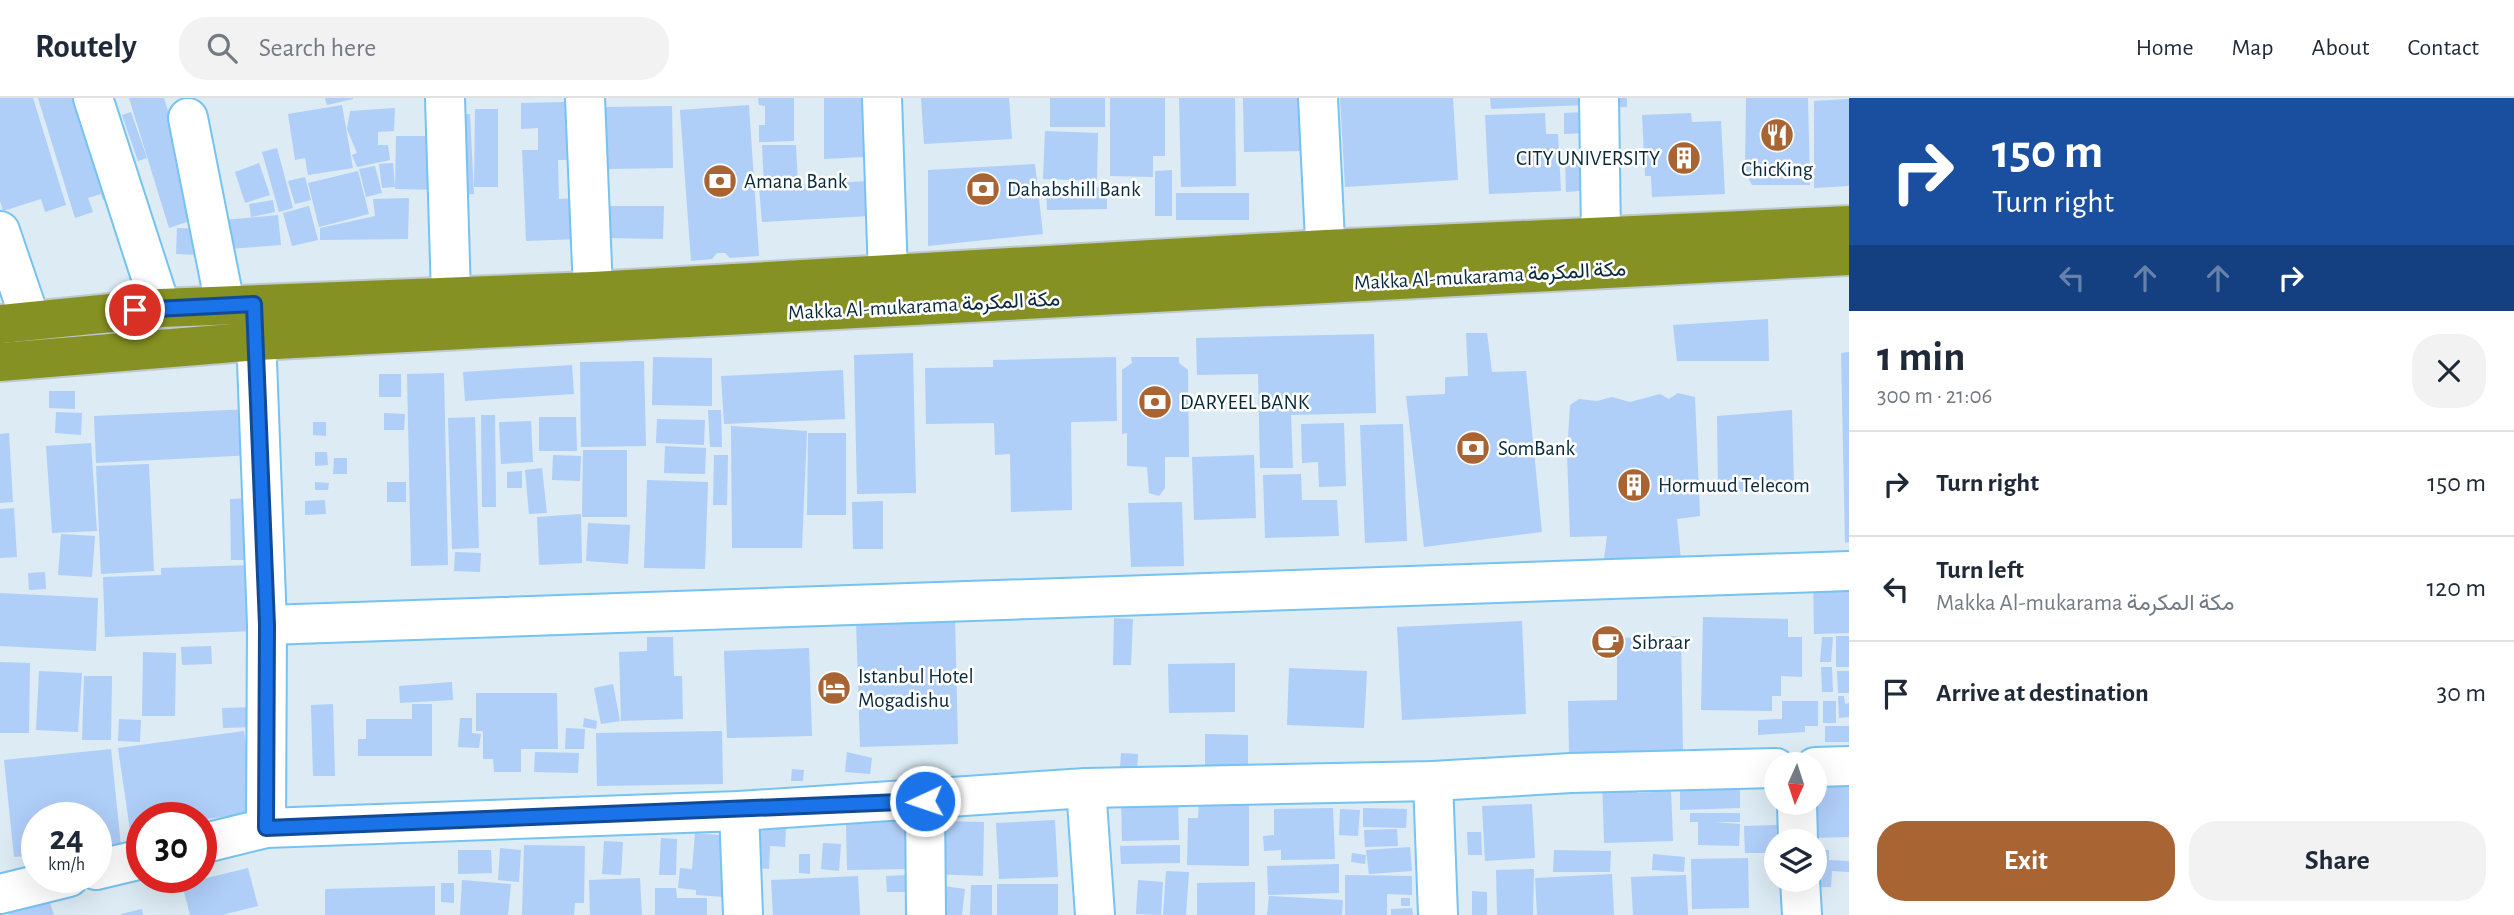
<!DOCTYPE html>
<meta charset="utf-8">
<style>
body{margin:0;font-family:"Alegreya Sans",Vazirmatn,sans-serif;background:#f2f2f3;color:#1f2937;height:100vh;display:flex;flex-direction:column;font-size:26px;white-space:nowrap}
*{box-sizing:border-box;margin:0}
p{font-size:23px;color:#747a83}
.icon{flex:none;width:38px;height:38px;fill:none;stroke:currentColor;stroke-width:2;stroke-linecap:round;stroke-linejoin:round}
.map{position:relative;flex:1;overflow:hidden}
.side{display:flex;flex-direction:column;background:#fff;width:665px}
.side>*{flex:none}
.hud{background:#1a4fa0;color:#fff;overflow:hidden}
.needle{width:46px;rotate:183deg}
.controls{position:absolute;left:1764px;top:654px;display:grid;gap:14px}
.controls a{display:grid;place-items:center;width:63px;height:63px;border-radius:50%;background:#fff;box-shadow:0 7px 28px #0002;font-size:35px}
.speed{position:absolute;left:21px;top:704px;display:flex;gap:14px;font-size:35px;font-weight:700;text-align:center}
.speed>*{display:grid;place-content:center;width:91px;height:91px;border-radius:50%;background:#fff;box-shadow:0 7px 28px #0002;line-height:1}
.speed small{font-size:18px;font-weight:400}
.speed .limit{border:10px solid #d22;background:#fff;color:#111}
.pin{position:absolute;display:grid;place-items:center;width:60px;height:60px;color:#fff;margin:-30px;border:4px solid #fff;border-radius:50%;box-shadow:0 2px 7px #0007}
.me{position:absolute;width:77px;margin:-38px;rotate:267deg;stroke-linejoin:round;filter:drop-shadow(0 0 5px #0008)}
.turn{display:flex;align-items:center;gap:24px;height:147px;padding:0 28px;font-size:32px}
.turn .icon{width:91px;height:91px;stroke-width:2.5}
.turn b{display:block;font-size:49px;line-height:60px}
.lanes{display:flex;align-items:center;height:66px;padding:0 28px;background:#0003;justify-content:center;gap:35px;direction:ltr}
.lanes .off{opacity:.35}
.round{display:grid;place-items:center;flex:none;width:74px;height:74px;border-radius:28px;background:#f2f2f3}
.overview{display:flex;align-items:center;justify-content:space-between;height:119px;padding:0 28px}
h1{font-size:42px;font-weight:700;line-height:52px}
.cta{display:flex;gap:14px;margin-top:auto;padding:14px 28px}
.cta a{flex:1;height:80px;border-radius:28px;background:#a86533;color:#fff;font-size:28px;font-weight:700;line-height:80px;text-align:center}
.cta a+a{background:#f2f2f3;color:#1f2937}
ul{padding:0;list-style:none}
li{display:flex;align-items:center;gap:21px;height:105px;padding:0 28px;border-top:2px solid #e0e1e3}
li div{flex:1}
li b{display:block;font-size:26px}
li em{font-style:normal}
header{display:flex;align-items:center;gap:42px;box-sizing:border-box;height:98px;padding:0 35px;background:#fff;border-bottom:2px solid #e0e1e3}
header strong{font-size:33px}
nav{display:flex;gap:38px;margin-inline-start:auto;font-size:24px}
.search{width:490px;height:63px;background:#f2f2f3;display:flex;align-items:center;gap:18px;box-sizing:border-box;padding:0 24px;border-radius:28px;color:#747a83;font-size:26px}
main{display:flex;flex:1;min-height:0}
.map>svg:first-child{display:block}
</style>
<header>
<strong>Routely</strong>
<div class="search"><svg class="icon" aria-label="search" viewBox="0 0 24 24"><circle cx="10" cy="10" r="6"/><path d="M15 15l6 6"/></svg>Search here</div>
<nav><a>Home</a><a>Map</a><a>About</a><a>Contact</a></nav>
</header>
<main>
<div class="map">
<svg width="1849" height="817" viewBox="0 0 1849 817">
<rect width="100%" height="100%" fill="#dcebf4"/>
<g fill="#afcef8">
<path d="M0,0H33L66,107L45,114L41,101L3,113L0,103Z"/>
<path d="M38,0H93L123,96L103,102L101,96L88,100L93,114L75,120Z"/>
<path d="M129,0H164L201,119L169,130Z"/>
<path d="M325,0H353V1L327,7Z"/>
<path d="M758,0H794V43L759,44V27H765V8L759,7Z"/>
<path d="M824,0H882L884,58L824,61Z"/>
<path d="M921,0H1009L1012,41L924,46Z"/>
<rect x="1050" y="0" width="55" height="29"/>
<path d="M1110,0H1165V58H1153V79L1110,78Z"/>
<path d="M1179,0H1235L1236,88L1181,89Z"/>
<path d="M1243,0H1306L1307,53L1244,54Z"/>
<path d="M1340,0H1453L1458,82L1345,89Z"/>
<path d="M1490,0H1584L1585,7L1491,11Z"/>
<path d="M1603,0H1627V9L1604,10Z"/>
<path d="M1746,0H1808L1810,87H1752L1745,74Z"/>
<path d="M1849,1V88L1814,90V3Z"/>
<path d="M568,4L570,62H558L559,101L579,100L581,141L526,143L522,52H538V30L521,31V5Z"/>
<path d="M342,7L353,70L308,77L305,60L295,62L288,16Z"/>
<path d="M749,7L759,158L730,160L725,155H717L712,161L691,163L680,12Z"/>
<path d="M672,8L673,70L607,71L606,9Z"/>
<path d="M395,10L394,33L378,34V47H388L390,62L357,69L352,57L357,55L347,31L350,13Z"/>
<path d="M475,11H498V89H474Z"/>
<path d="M131,14L147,60L138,63L122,17Z"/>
<path d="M1586,14L1587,35L1564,36V15Z"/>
<path d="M1545,15L1546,36H1558L1561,93L1489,96L1485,17Z"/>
<path d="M1691,15L1692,24L1721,23L1725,96L1652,99L1651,78H1645L1642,17Z"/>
<path d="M470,16L474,96L459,97L456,17Z"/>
<path d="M1045,33L1098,35L1097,83L1043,81Z"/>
<path d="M396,38H444V92L395,91Z"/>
<path d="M762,47H796L798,87L868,83L870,118L762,124L759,89H764Z"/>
<path d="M277,50L293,110L279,114L262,54Z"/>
<path d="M1588,56L1590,92L1566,94L1565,57Z"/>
<path d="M259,65L270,97L245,105L235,74Z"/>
<path d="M393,65L395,89L382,90L379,66Z"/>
<path d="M1035,66L1043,136L928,148V72Z"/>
<path d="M375,68L382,95L366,99L359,71Z"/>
<path d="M1172,72V118H1155V73Z"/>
<path d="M358,73L369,116L319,129L308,85Z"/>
<path d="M305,79L311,102L295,106L288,83Z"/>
<path d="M1107,89V111L1047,112L1046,90Z"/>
<rect x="1176" y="95" width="73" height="27"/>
<path d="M409,100L408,141L320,142V130L375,118L373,101Z"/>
<path d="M273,102L275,114L251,119L249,106Z"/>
<path d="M309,108L318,142L292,148L283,115Z"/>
<path d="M607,108H664L663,141L607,140Z"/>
<path d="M278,117L281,147L228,151L225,122Z"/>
<path d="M177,130L200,131L199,157L176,156Z"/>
<path d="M1768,221L1769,263H1677L1673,227Z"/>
<path d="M1466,235H1487L1492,274L1526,273L1542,434L1424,449L1406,298L1445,296V279L1468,278Z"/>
<path d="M1374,236L1376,315L1291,317L1293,370H1260L1258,276L1197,277L1196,240Z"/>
<path d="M1849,254V444L1845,445L1841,255Z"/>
<path d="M913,255L916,395L857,396L854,257Z"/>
<path d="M653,259L712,260V308L652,307Z"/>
<path d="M1116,259L1117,323L1071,324L1072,412L1011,414L1010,356L995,357L994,325L926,326L925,270L993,269V262Z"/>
<path d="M1131,259H1179V265L1188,272L1189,359H1165V390L1159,398L1149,395L1147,369L1127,368V335L1122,336V272L1132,265Z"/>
<path d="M644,263L646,348L581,349L580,264Z"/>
<path d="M572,267L574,296L465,303L463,274Z"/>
<path d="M843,272L845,321L724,326L721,278Z"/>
<path d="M444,275L448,467L411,468L407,276Z"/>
<rect x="379" y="276" width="22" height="23"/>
<path d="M49,293H75V311L49,310Z"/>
<path d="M1678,295L1695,299L1700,418L1677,421L1681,462L1604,461L1607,438L1570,439L1567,355L1570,307L1579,301L1597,303L1612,299L1630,304L1660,296L1669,301Z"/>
<path d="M251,311L254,357L96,365L94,318Z"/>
<path d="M708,312H721L722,349H710Z"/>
<path d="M1792,312L1794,390L1718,394L1717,318Z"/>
<path d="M56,314L82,315L81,337L55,335Z"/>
<path d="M384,315L405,316L404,332H384Z"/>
<path d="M481,317H495L496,409H482Z"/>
<path d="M475,319L479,450L452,451L448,320Z"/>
<path d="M539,319H576L577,353H539Z"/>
<path d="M657,321L705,322L704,347L656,345Z"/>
<path d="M531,323L533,364L501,366L499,324Z"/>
<path d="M313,324H326V338L313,337Z"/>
<path d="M1344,325L1346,388L1319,389L1318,364L1302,365L1301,326Z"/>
<path d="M1403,326L1407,443L1365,445L1360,327Z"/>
<path d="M731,328L807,333L802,450H732Z"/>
<path d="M9,335L13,404L0,405V336Z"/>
<path d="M808,335H846V417H807Z"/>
<path d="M91,345L97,433L52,435L46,348Z"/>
<path d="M665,348L706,350L705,376L664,375Z"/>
<path d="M583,352H627V419H582Z"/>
<path d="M315,354H327L328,367L315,368Z"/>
<path d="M553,357L581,358L580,383L552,382Z"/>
<path d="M714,357H728L727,407H713Z"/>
<path d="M1254,357L1256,420L1194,422L1192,359Z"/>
<path d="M334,360H347V376H333Z"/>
<path d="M149,366L154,473L101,476L96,368Z"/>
<path d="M542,370L547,415L529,416L525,372Z"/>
<path d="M522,373V390H507V374Z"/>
<path d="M1301,376L1302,402H1337L1339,438L1265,440L1263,377Z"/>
<path d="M647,382L708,384L705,471L644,470Z"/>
<path d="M315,384L329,385L328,392H315Z"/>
<rect x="387" y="384" width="19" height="20"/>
<path d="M257,400L259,462H231L230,401Z"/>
<path d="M325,402L326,416L305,417V403Z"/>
<path d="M883,403V451H853L852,404Z"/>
<path d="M1182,404L1184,468L1131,469L1128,405Z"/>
<path d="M14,410L17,459L0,460V411Z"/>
<path d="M581,416L582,465L539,467L537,419Z"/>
<path d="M588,425L630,427L628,466L586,463Z"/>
<path d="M61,436L95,438L92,479L58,477Z"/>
<path d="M455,454L481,455L480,474L454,473Z"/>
<path d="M254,467L256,533L105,539L103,479L161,477V470Z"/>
<path d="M45,474L46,491L29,492L28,475Z"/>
<path d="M1849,478V535L1814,536L1813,479Z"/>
<path d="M0,495L98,500L96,553L0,548Z"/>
<path d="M1703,519L1788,521V539H1802V579L1781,578V598H1772V613L1701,612Z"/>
<path d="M1114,520L1133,521L1131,567H1113Z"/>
<path d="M955,521L958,646L860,649L856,523Z"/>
<path d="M1522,523L1526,616L1402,622L1397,529Z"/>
<path d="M1681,538L1683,655L1569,657L1568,603L1617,602V540Z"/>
<rect x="1836" y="538" width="13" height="31"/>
<path d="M647,539H673L674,578H682L683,621L621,623L619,554L647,553Z"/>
<path d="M1822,539H1833L1831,564H1820Z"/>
<path d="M211,548L212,566L182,567L181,549Z"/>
<path d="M809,550L812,638L727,640L724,553Z"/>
<path d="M143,554L176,555L175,618H142Z"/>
<path d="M0,564L30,565L29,635H0Z"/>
<path d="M1235,565V614L1169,615L1168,566Z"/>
<path d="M1821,569H1832L1833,594H1822Z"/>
<path d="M1289,570L1367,573L1364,630L1287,627Z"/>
<path d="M39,573L82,575L78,634L36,632Z"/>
<path d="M1837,573H1849V595H1838Z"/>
<path d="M84,578H112L111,642H82Z"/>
<path d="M452,584L453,602L400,605L399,588Z"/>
<path d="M613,586L620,623L601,626L594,590Z"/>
<path d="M476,595H557L558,651H521V674H494L493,661H483V633H476Z"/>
<path d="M1838,598H1844L1845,606L1849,605V619L1839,620Z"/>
<path d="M1782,603H1818V628H1805V634L1758,637V622L1782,621Z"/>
<rect x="1823" y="603" width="13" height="22"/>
<path d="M333,606L335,678H313L311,607Z"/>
<path d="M412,606H432V658H358V641H366V621H412Z"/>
<path d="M256,609L257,629L223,630L222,610Z"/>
<path d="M460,620H472V635L481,636L479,650L458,649Z"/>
<path d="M584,620L597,623L596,631L583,629Z"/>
<path d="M119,621L141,622L140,644L118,643Z"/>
<rect x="1825" y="628" width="24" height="16"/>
<path d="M566,630L585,631L584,651H565Z"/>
<path d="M244,633L255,714L201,722V719H142V730L130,732L118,650Z"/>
<path d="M722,633L723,686L597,688L596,635Z"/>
<path d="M1205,636L1248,637V670L1205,669Z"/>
<path d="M111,651L121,748L96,751V719H37V757L14,759L4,662Z"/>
<path d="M535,654L579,655L578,675L534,674Z"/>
<path d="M847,654L872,660L870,676L845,674Z"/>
<path d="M1121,655L1138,656L1137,671L1120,670Z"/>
<path d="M792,671L804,672L803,683H791Z"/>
<path d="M1637,677V695L1671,693L1673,743L1604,745L1602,679Z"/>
<path d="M1815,678H1849V739L1809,740L1815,705Z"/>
<path d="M1740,686V710L1680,712V688Z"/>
<path d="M1178,701L1179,742L1122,743L1121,702Z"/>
<path d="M1199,702L1249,703V768L1187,767L1188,720H1198Z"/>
<path d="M1532,706L1535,760L1485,763L1482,708Z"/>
<path d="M1333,710L1335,761L1281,762V752L1264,753L1263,738L1274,737V711Z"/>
<path d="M1363,710L1407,711L1406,730L1363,729Z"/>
<path d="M1340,711L1360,712L1358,738L1339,737Z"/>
<path d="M1690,715H1740V724H1715L1740,726L1739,748L1698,747V724H1690Z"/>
<path d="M1055,722L1058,779L999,781L996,725Z"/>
<path d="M905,723L906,771L847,772L846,724Z"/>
<path d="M932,723L984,724L983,778L931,776Z"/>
<path d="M1777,727L1776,755H1745L1744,728Z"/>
<path d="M759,730L786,731L785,749L770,748L769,771L757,770Z"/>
<path d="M1397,731L1398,748L1365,749L1364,732Z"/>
<path d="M1467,734H1481L1482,757H1468Z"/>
<path d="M695,735L730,738L725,799L696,797V792L678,790L680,770L692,771Z"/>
<path d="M661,740L677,741L676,777H659Z"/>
<path d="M604,743L623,744L621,777L602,776Z"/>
<path d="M823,745L841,746L839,773L821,771Z"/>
<path d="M524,747L585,748L584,805H575L574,817H522Z"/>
<path d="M1180,747V765L1121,766L1120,748Z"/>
<path d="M1410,749L1412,773L1369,776L1366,752Z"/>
<path d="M500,750L521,752L519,784L498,782Z"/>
<path d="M458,752H491L492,775L458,776Z"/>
<path d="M1554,752L1611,753L1610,774H1553Z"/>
<path d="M1815,752H1829V762L1849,763V774L1832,773L1831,789H1810L1815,782Z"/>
<path d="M1352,755L1366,757L1365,766L1351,764Z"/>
<path d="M799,756H810V776L799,775Z"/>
<path d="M1653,756L1685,759L1684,774L1652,772Z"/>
<path d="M1748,760L1749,810L1692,811L1691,761Z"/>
<path d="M1339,766V795L1268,797L1267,768Z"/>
<path d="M248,770L258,808L222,817H190L182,786Z"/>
<path d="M1534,771L1533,817H1497L1496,772Z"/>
<path d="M1166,773L1189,774L1186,817H1163Z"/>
<path d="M1612,776L1614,817H1537L1535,780Z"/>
<path d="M908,777V794H887L886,778Z"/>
<path d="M1345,777L1412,778V797L1387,796V817H1345Z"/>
<path d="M1686,777L1688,817H1633L1631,779Z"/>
<path d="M858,778L860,817H773L771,782Z"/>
<path d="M640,780L642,817H590L589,782Z"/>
<path d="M462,782L511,786L508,817H460Z"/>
<path d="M1138,782L1163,784L1161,817L1136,816Z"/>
<path d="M1255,784V817H1197V785Z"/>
<path d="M441,785H454V805L441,804Z"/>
<rect x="997" y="786" width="61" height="31"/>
<path d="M936,787L965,791L962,817H932Z"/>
<path d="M971,787H992V817H970Z"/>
<path d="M435,788V817H325V791Z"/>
<path d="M655,790H676L677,800H707V817H655Z"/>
<path d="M1472,793L1487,794V817H1472Z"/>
<path d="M1269,798L1343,802L1342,817H1267Z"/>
<path d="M48,799L54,817H9L7,812Z"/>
<rect x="1401" y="800" width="9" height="8"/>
<path d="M1412,810L1413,817H1391V811Z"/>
<path d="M142,811L143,817H121V816Z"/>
</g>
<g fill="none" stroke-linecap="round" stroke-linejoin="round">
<g stroke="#75c3f0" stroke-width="42">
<g id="minor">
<path d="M93,0L161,210"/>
<path d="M445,0L451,197"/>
<path d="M585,0L593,193"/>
<path d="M882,0L888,177"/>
<path d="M1318,0L1327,183"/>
<path d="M1599,0L1601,137"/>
<path d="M188,20L225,207"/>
<path d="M0,133L30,221"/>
<path d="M255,211L267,527L266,730"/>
<path d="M267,527L1849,473"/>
<path d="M1815,669L1849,668"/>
<path d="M1433,683L1438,817"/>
<path d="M1086,690L1095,817"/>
<path d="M925,703L926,817"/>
<path d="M1797,705L1798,744"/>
<path d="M739,713L743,817"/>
<path d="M201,746L266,730L739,713L1086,690L1433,683L1571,675L1776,670"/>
<path d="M96,772L142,761"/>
<path d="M1800,782L1802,817"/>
<path d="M0,796L69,779"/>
</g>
</g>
<g stroke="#bfc8cc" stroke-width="42">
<g id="highway">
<path d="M0,226L161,210L593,193L1326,151L1849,127"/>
<path d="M0,264L257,243L1849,158"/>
</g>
</g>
<use href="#minor" stroke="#fff" stroke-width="38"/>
<use href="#highway" stroke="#859122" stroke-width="38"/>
</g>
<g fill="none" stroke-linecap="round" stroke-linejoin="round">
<g stroke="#114b97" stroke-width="18">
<path id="route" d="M135,212L254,206L267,527L266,730L925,703"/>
</g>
<use href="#route" stroke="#1a73e8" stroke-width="12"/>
</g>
<defs>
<g id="restaurant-disc" transform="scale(1.75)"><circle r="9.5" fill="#a86533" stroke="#fff"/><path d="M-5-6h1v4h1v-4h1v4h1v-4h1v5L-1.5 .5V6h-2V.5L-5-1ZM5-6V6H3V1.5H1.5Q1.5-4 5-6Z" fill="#fff"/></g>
<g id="building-disc" transform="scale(1.75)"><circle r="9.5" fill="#a86533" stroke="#fff"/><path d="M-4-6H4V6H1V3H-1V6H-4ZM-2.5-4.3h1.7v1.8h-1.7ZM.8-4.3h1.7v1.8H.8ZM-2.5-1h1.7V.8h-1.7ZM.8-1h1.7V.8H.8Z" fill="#fff"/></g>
<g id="bank-disc" transform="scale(1.75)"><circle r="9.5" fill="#a86533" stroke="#fff"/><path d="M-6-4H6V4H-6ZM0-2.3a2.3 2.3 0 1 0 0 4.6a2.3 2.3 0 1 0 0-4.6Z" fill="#fff"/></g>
<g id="cafe-disc" transform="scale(1.75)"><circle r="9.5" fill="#a86533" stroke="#fff"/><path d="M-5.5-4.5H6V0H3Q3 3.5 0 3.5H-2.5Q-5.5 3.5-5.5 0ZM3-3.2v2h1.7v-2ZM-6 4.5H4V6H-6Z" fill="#fff"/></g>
<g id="hotel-disc" transform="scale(1.75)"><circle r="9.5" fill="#a86533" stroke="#fff"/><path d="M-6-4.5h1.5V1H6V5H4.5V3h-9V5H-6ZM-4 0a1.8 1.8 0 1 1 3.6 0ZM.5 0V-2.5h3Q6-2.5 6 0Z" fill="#fff"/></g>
</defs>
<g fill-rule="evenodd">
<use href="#restaurant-disc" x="1777" y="37"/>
<use href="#building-disc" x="1684" y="60"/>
<use href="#bank-disc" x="720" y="83"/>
<use href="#bank-disc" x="983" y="91"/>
<use href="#bank-disc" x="1155" y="304"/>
<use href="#bank-disc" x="1473" y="350"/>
<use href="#building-disc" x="1634" y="387"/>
<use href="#cafe-disc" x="1608" y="544"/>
<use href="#hotel-disc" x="834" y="590"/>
</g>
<g text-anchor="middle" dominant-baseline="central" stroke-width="5" stroke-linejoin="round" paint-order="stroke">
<g font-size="21" fill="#082a3b" stroke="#fff" text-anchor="start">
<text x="1660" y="60" text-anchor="end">CITY UNIVERSITY</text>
<text x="1777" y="71" text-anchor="middle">ChicKing</text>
<text x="744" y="83">Amana Bank</text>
<text x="1007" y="91">Dahabshill Bank</text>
<text x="1180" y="304">DARYEEL BANK</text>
<text x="1498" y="350">SomBank</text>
<text x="1658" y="387">Hormuud Telecom</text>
<text x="1632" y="544">Sibraar</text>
<text x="858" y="578">Istanbul Hotel<tspan x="858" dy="24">Mogadishu</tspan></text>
</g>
<g font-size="21" fill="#082a3b" stroke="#fff">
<text transform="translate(1490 178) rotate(-3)">Makka Al-mukarama مكة المكرمة</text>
<text transform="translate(924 208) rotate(-3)">Makka Al-mukarama مكة المكرمة</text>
</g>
</g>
</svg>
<div class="controls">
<a><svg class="needle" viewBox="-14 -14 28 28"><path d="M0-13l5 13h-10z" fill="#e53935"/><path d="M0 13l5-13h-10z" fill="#747a83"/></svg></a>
<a><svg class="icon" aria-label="layers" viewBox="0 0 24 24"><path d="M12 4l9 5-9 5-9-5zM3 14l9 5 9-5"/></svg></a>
</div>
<div class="speed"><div>24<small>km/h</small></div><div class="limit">30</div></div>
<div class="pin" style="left:135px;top:212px;background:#d93025"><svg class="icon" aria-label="arrive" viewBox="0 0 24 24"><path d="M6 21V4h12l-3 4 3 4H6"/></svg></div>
<svg class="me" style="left:925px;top:703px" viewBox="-20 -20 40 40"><circle r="17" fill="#1a73e8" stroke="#fff" stroke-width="3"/><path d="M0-11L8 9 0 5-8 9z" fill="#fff"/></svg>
</div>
<section class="side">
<div class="hud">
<div class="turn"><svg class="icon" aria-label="right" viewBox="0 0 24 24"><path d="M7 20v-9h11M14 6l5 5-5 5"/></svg><div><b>150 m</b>Turn right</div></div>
<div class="lanes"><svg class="icon off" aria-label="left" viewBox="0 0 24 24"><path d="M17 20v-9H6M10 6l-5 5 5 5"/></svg><svg class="icon off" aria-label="ahead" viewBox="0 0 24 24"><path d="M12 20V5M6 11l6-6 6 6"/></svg><svg class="icon off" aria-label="ahead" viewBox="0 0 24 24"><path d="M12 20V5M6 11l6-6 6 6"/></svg><svg class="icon" aria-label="right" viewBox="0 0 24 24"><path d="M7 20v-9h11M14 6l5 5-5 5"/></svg></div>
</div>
<div class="overview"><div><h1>1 min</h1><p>300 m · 21:06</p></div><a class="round"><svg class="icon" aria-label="close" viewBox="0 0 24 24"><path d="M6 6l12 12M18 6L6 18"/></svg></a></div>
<ul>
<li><svg class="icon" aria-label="right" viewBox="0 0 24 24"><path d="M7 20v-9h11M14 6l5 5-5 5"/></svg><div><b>Turn right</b></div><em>150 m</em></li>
<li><svg class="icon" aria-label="left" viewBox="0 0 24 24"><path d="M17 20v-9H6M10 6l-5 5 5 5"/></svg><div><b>Turn left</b><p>Makka Al-mukarama مكة المكرمة</p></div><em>120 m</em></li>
<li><svg class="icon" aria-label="arrive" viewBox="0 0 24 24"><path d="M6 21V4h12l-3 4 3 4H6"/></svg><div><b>Arrive at destination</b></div><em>30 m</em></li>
</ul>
<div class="cta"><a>Exit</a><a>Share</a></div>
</section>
</main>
